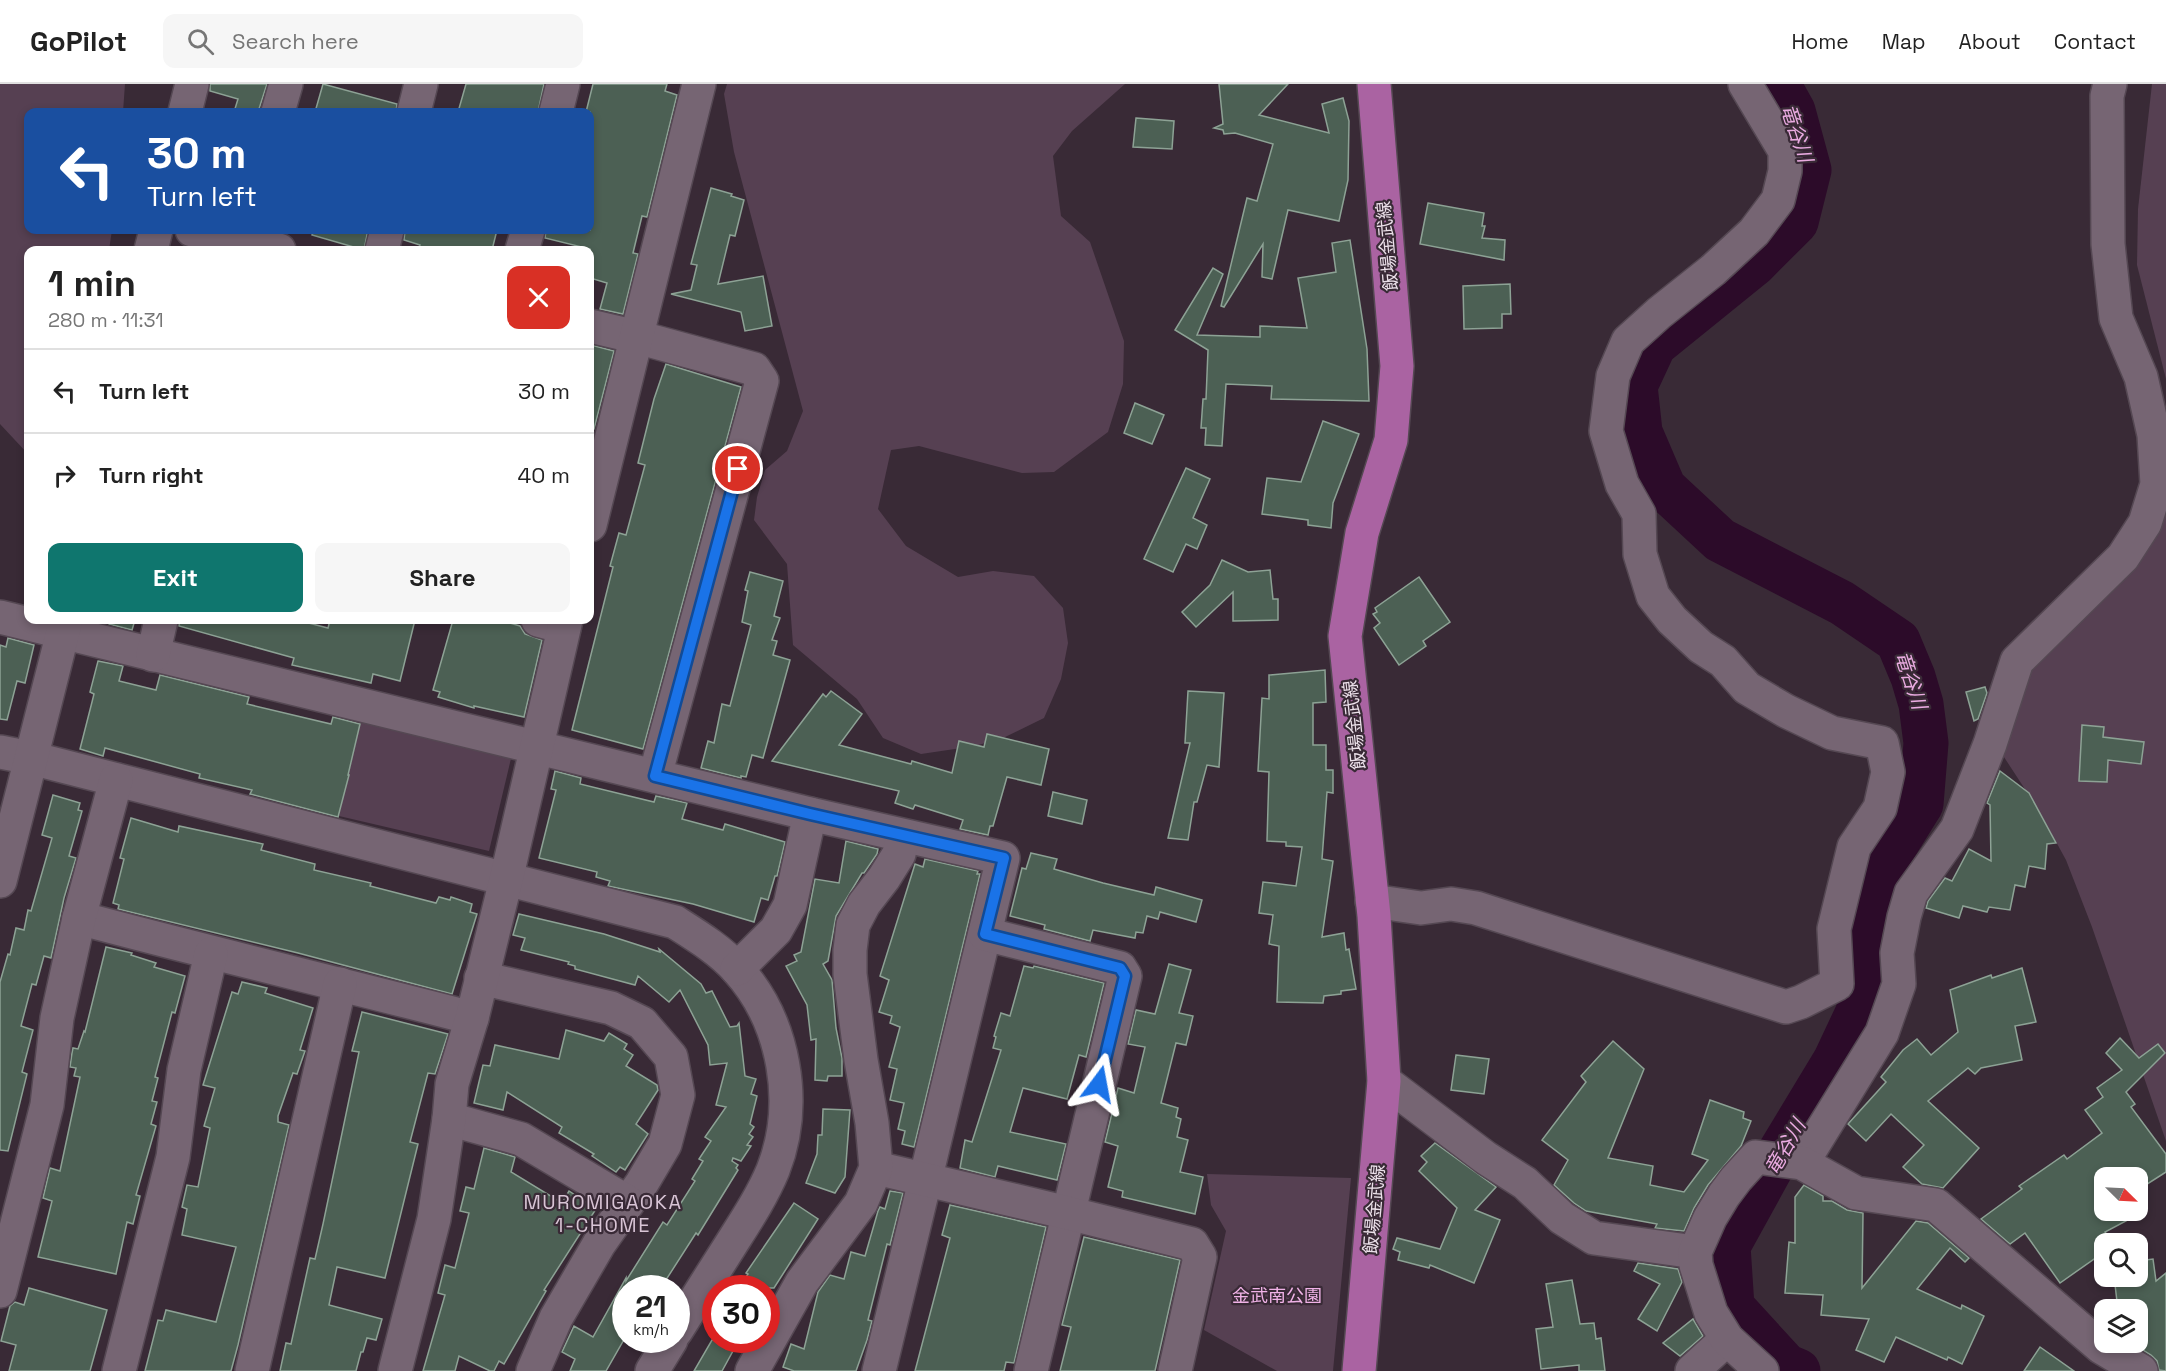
<!DOCTYPE html>
<meta charset="utf-8">
<style>
body{margin:0;font-family:"Space Grotesk","Noto Sans JP",sans-serif;background:#f6f6f6;color:#222;height:100vh;display:flex;flex-direction:column;font-size:22px;white-space:nowrap}
*{box-sizing:border-box;margin:0}
p{font-size:20px;color:#767676}
.icon{flex:none;width:33px;height:33px;fill:none;stroke:currentColor;stroke-width:2;stroke-linecap:round;stroke-linejoin:round}
.map{position:relative;flex:1;overflow:hidden}
.details{position:absolute;left:24px;top:162px;width:570px;height:378px;display:flex;flex-direction:column;background:#fff;border-radius:12px;box-shadow:0 3px 9px #0003}
.details>*{flex:none}
.banner{position:absolute;left:24px;top:24px;width:570px;height:126px;border-radius:12px;box-shadow:0 3px 9px #0003;background:#1a4fa0;color:#fff;overflow:hidden}
.needle{width:39px;rotate:114deg}
.fabs{position:absolute;left:2094px;top:1083px;display:grid;gap:12px}
.fabs a{display:grid;place-items:center;width:54px;height:54px;border-radius:12px;background:#fff;box-shadow:0 3px 9px #0003;font-size:30px}
.speed{position:absolute;left:612px;top:1191px;display:flex;gap:12px;font-size:30px;font-weight:700;text-align:center}
.speed>*{display:grid;place-content:center;width:78px;height:78px;border-radius:50%;background:#fff;box-shadow:0 3px 9px #0003;line-height:1}
.speed small{font-size:15px;font-weight:400}
.speed .limit{border:9px solid #d22;background:#fff;color:#111}
.pin{position:absolute;display:grid;place-items:center;width:51px;height:51px;color:#fff;margin:-26px;border:3px solid #fff;border-radius:50%;box-shadow:0 2px 6px #0007}
.me{position:absolute;width:66px;margin:-33px;rotate:13deg;stroke-linejoin:round;filter:drop-shadow(0 0 4px #0008)}
.turn{display:flex;align-items:center;gap:21px;height:126px;padding:0 24px;font-size:27px}
.turn .icon{width:78px;height:78px;stroke-width:2.5}
.turn b{display:block;font-size:42px;line-height:51px}
.round{display:grid;place-items:center;flex:none;width:63px;height:63px;border-radius:12px;background:#f6f6f6}
.summary{display:flex;align-items:center;justify-content:space-between;height:102px;padding:0 24px}
h1{font-size:36px;font-weight:700;line-height:45px}
.primary-button{display:flex;gap:12px;margin-top:auto;padding:12px 24px}
.primary-button a{flex:1;height:69px;border-radius:12px;background:#0f766e;color:#fff;font-size:24px;font-weight:700;line-height:69px;text-align:center}
.primary-button a+a{background:#f6f6f6;color:#222}
ul{padding:0;list-style:none}
li{display:flex;align-items:center;gap:18px;height:84px;padding:0 24px;border-top:2px solid #e0e0e0}
li div{flex:1}
li b{display:block;font-size:22px}
li em{font-style:normal}
header{display:flex;align-items:center;gap:36px;box-sizing:border-box;height:84px;padding:0 30px;background:#fff;border-bottom:2px solid #e0e0e0}
header strong{font-size:28px}
nav{display:flex;gap:33px;margin-inline-start:auto;font-size:21px}
.search{width:420px;height:54px;background:#f6f6f6;display:flex;align-items:center;gap:15px;box-sizing:border-box;padding:0 21px;border-radius:12px;color:#767676;font-size:22px}
.map>svg:first-child{display:block}
</style>
<header>
<strong>GoPilot</strong>
<div class="search"><svg class="icon" aria-label="search" viewBox="0 0 24 24"><circle cx="10" cy="10" r="6"/><path d="M15 15l6 6"/></svg>Search here</div>
<nav><a>Home</a><a>Map</a><a>About</a><a>Contact</a></nav>
</header>
<div class="map">
<svg width="2166" height="1287" viewBox="0 0 2166 1287">
<rect width="100%" height="100%" fill="#392a36"/>
<g fill="#564052">
<path d="M0,0H125L123,28H28V146H112L109,166H28V370L0,340Z"/>
<path d="M727,0H1125L1072,47L1053,72L1061,132L1090,158L1124,257L1123,300L1108,348L1054,388L1022,389L919,362L891,366L878,425L906,462L958,493L993,487L1034,492L1063,524L1068,559L1061,595L1044,634L1003,654L975,662L921,670L883,654L857,615L793,561L787,480L754,436L757,413L765,386L787,367L803,327L734,68L724,10Z"/>
<path d="M2152,0H2166V295L2137,181L2138,125Z"/>
<path d="M2166,422V1057L2092,843L2066,776L2038,725L2002,670L2026,591Z"/>
<path d="M362,631L513,666L489,767L339,732Z"/>
<path d="M1207,1090L1351,1094L1333,1287H1277L1204,1246L1226,1147L1211,1121Z"/>
</g>
<g fill="none" stroke-linecap="round" stroke-linejoin="round">
<path stroke="#2c0b29" stroke-width="45" d="M1778,0L1793,27L1809,86L1796,138L1754,180L1654,261L1635,302L1640,348L1664,404L1720,456L1842,519L1898,557L1913,593L1921,620L1926,659L1921,720L1873,797L1860,847L1859,926L1835,977L1777,1073L1728,1162L1732,1223L1786,1282L1798,1287"/>
</g>
<g fill="#4c6054" stroke="#8da295" stroke-width="1.5">
<path d="M210,0H267L258,28H234L238,15L210,7Z"/>
<path d="M323,0L397,20L396,28H315Z"/>
<path d="M466,0H544L538,28H458Z"/>
<path d="M593,0H667L665,7L677,11L647,133L642,132L633,169L638,170L623,230L600,225L607,199L590,194V165L545,154L546,146H590V28H586Z"/>
<path d="M1219,0H1288L1259,31L1329,49L1322,20L1343,14L1349,37L1348,96L1339,137L1288,126L1272,195L1262,193L1263,160L1224,223L1221,222L1247,114L1257,117L1273,60L1235,49L1224,50L1223,46L1214,44L1223,40Z"/>
<path d="M1136,34L1174,37L1172,65L1133,63Z"/>
<path d="M711,104L732,110L731,112L744,116L735,152L730,151L718,200L763,192L772,242L745,247L741,228L671,210L691,206L697,181L691,180Z"/>
<path d="M1428,119L1484,129L1482,142H1485L1482,154L1505,156L1504,176L1420,160Z"/>
<path d="M313,146H368L364,166L312,151Z"/>
<path d="M405,146H497L492,166H418L420,161L404,156Z"/>
<path d="M1350,156L1367,265L1369,317L1271,315L1272,302L1226,300L1222,362L1205,361L1206,344H1201L1203,315H1206L1208,266L1175,246L1213,184L1223,190L1197,251L1260,253V242L1307,244L1298,194L1336,188L1332,159Z"/>
<path d="M1510,200L1511,230H1502V244L1464,245L1463,202Z"/>
<path d="M591,261L614,267L594,345H590Z"/>
<path d="M666,280L741,303L643,665L572,646L613,483L610,482L619,449L626,451L645,381L638,379L654,315Z"/>
<path d="M1135,319L1164,331L1152,360L1124,349Z"/>
<path d="M1323,337L1359,350L1333,419L1331,444L1308,441V436L1262,430L1267,394L1301,398Z"/>
<path d="M1186,384L1210,395L1193,434L1207,441L1197,465L1186,460L1173,488L1144,475Z"/>
<path d="M1222,476L1248,488L1270,486L1273,515H1278V536L1233,537V508L1196,543L1182,528L1210,501Z"/>
<path d="M750,488L783,497L774,532L780,534L772,556L777,557L773,571L790,576L763,674L752,671L746,693L741,692V694L701,684L708,657L714,659L722,620L730,622L751,541L742,538L748,507L745,506Z"/>
<path d="M1419,493L1450,538L1423,557L1426,562L1399,581L1374,544L1380,539L1373,530L1377,528L1375,524Z"/>
<path d="M110,536H135L132,546L109,540Z"/>
<path d="M179,536H297L328,544L330,536H415L400,597L373,590L371,599L292,581L294,574L179,542Z"/>
<path d="M453,536H499L520,542L525,550L542,556L524,633L474,622V624L438,613L440,608L433,606Z"/>
<path d="M8,554L34,561L25,599L17,597L7,636L0,635V561L6,563Z"/>
<path d="M98,577L123,582L119,597L156,606L160,591L249,613L247,620L331,640L333,633L360,640L348,691H349L338,733L250,710L252,706L199,694L200,690L105,664L103,672L80,665L92,618L94,610L90,608Z"/>
<path d="M1325,586L1326,618L1313,619V661H1326V686H1333V709L1327,708L1322,775L1333,777L1322,853L1344,849L1346,866L1349,865L1356,905L1341,907V910L1324,912L1323,919L1277,918L1279,862L1269,860L1273,831L1259,829L1263,798L1296,802L1302,763L1286,762V758L1267,757L1269,688L1258,687L1262,614L1269,615V591Z"/>
<path d="M1985,603L1987,609L1978,635L1974,637L1966,608Z"/>
<path d="M831,607L862,630L839,661L911,680L912,677L952,689L959,657L984,663L987,650L1049,665L1041,701L1007,693L993,742H990L988,751L960,745L963,736L915,721L913,725L895,719L899,707L772,677L823,610L826,613Z"/>
<path d="M1188,607L1224,609L1219,683L1207,681L1197,718H1194L1188,756L1168,754L1190,659H1185Z"/>
<path d="M2082,641L2104,643L2103,653L2144,658L2141,680L2108,676L2107,698L2079,697Z"/>
<path d="M555,687L581,694L580,700L654,718L656,712L687,719L682,735L723,746L725,740L785,758L777,792H775L768,816L761,814L754,838L693,820L608,802L610,797L596,793L597,788L539,774L556,706L551,705Z"/>
<path d="M2000,687L2029,709L2056,759L2047,760L2045,785L2029,782L2025,803L2015,801L2010,826L1989,823L1987,828L1963,822L1959,834L1926,824L1928,817L1945,794L1952,797L1969,765L1991,777L1990,721L1987,719Z"/>
<path d="M1053,708L1087,716L1082,740L1048,732Z"/>
<path d="M53,711L80,719L78,726L82,727L69,772L76,774L64,814L51,874L44,872L36,901L32,900L21,942L33,946L22,988L27,990L8,1067L0,1066V898L8,870L10,871L16,844L24,846L28,826L31,827L52,754L42,751Z"/>
<path d="M131,734L178,748L179,742L263,760L261,766L315,780L314,786L371,799L370,802L436,819L439,813L450,816L451,813L472,820L470,828L477,830L452,910L298,869L118,825L119,821L113,819L124,775L120,774Z"/>
<path d="M846,757L878,765L877,770L864,789H862L836,832L828,877L823,880L832,896L836,944L842,974V992H828L827,997L815,996L816,955L811,956L807,921L786,882L797,877L794,871L801,868L815,795L839,799Z"/>
<path d="M1031,769L1057,775L1054,785L1103,799L1154,811L1156,803L1202,816L1196,838L1160,828L1158,835L1147,832L1143,849L1136,848L1135,854L1093,846L1090,857L1044,845L1045,841L1010,832L1022,784L1026,785Z"/>
<path d="M925,775L978,787L977,790H980L914,1063L902,1060L905,1047L898,1045L904,1019L890,1016L897,985L889,983L900,943L890,939L892,932L879,928L889,896L880,892L915,780L923,783Z"/>
<path d="M519,830L604,850L660,868L659,865L701,900L706,909L712,907L730,943L737,942L739,939L745,992L756,995L751,1010L757,1012L750,1040L754,1043L749,1050L753,1053L747,1061L751,1062L741,1077L733,1074L732,1077L738,1081L736,1084L738,1086L698,1151L696,1149L664,1199L659,1195L652,1204H626V1252L606,1287H570L575,1275L562,1268L574,1242L593,1253L626,1194V1197L663,1138L667,1141L695,1097L692,1095L703,1077L699,1075L711,1057L705,1053L726,1023L716,1021L727,979L710,981L708,961L680,906L669,918L638,892L635,901L575,885V882L568,880L569,878L521,866L525,854L513,851Z"/>
<path d="M106,863L132,869L131,871L156,879L154,883L185,892L175,929L172,928L155,993L158,994L152,1017L157,1018L151,1040L156,1042L136,1111L140,1112L133,1140L127,1138L116,1190L38,1173L52,1117L43,1114L50,1084L60,1087L80,993L74,992L76,984L70,983L72,969L73,964L78,965L84,947L85,948Z"/>
<path d="M1169,880L1191,886L1179,929L1193,932L1186,961L1176,959L1161,1019L1178,1024L1176,1033L1181,1035L1177,1053L1188,1056L1180,1088L1203,1093L1195,1130L1122,1113L1123,1107L1108,1103L1118,1062L1105,1058L1118,1004L1134,1009L1145,963L1128,960L1136,926L1155,930Z"/>
<path d="M1024,882L1033,884L1034,882L1104,899L1086,973L1079,971L1067,1015L1023,1004L1010,1048L1066,1060L1057,1096L998,1082L995,1093L960,1084L965,1056L972,1058L1001,966L993,964L996,953L994,952L1001,929L1010,932Z"/>
<path d="M2022,884L2036,938L2015,942L2022,976L1981,984L1975,990L1968,984L1928,1017L1979,1064L1943,1104L1922,1100L1903,1083L1924,1061L1891,1030L1866,1057L1848,1040L1886,998L1881,993L1903,966L1917,955L1931,971L1958,948L1950,906L1991,891L1992,894Z"/>
<path d="M242,898L267,904L265,909L313,924L300,966L305,967L297,990L293,989L278,1032V1038L289,1041L238,1261L231,1287H145L158,1236L163,1237L166,1226L216,1238L236,1163L182,1151L187,1125L182,1123L187,1101L198,1103L210,1044L204,1042L215,1004L203,1001L232,908L238,910Z"/>
<path d="M362,928L448,950L435,990L428,989L410,1058L418,1060L385,1194L337,1183L329,1221L382,1235L376,1256L367,1254L363,1268H361L356,1287H280L286,1259L291,1260L310,1174L315,1175L323,1140L359,968L352,967Z"/>
<path d="M566,946L604,957L609,949L627,960L624,965L633,971L626,982L657,1001L658,1006L636,1040L648,1050L625,1086L620,1083L616,1088L592,1072L594,1070L559,1049L562,1043L507,1008L503,1026L474,1019L483,981L490,982L495,961L559,975Z"/>
<path d="M2120,954L2139,974L2158,960L2165,969L2126,1008L2135,1020L2131,1023L2166,1070V1088L2138,1106V1094H2104V1126H2121L2126,1137L2105,1148L2113,1160H2104V1168L2060,1199L2025,1149L2010,1160L1981,1135L2022,1105L2019,1102L2064,1071L2067,1075L2102,1049L2085,1026L2103,1013L2097,1004L2122,986L2106,969Z"/>
<path d="M1613,957L1644,985L1608,1074L1653,1082L1650,1101L1684,1108L1708,1076L1692,1070L1710,1016L1744,1028L1743,1034L1751,1037L1741,1062L1708,1101L1694,1124L1684,1147L1655,1144L1657,1140L1586,1127L1574,1119L1554,1101L1568,1076L1542,1056L1586,998L1581,992Z"/>
<path d="M1456,971L1489,975L1484,1010L1451,1006Z"/>
<path d="M823,1025L850,1026L845,1093L835,1109L806,1099L817,1070L818,1051H822Z"/>
<path d="M1435,1059L1496,1103L1475,1126L1500,1136L1474,1199L1430,1181L1429,1184L1398,1176L1400,1168L1393,1165L1397,1154L1440,1165L1457,1124L1419,1087L1427,1078L1421,1072Z"/>
<path d="M484,1064L515,1073L511,1088L562,1119L569,1107L596,1125L544,1206L546,1207L504,1280L499,1277L494,1287H490L459,1272L455,1287H423L445,1211L438,1209L445,1181L455,1184L469,1129L460,1127L466,1103L474,1105Z"/>
<path d="M1804,1101L1823,1112V1117H1832L1847,1126L1863,1129L1862,1204L1916,1137L1928,1139L1969,1174L1965,1178L1950,1164L1917,1205L1961,1225L1962,1221L1984,1232L1962,1280L1948,1273L1947,1276L1896,1253L1884,1278L1856,1266L1869,1235L1821,1231L1823,1211L1785,1209L1789,1158L1795,1159V1113Z"/>
<path d="M890,1107L903,1109L890,1161L887,1160L868,1236L872,1237L867,1256L856,1287H794L783,1283L791,1260L804,1265L818,1208L830,1191L844,1195L851,1168L865,1172L878,1127L880,1123L885,1125Z"/>
<path d="M794,1119L818,1135L774,1204H739L748,1190L746,1189Z"/>
<path d="M950,1121L1046,1143L1014,1279L1006,1278L1004,1287H915L950,1154L942,1151Z"/>
<path d="M1084,1153L1180,1176L1155,1287H1060L1071,1243L1062,1241Z"/>
<path d="M2153,1175L2156,1197L2166,1189V1287L2159,1286L2157,1277L2151,1271L2130,1258H2138V1226H2118L2114,1192H2138V1177Z"/>
<path d="M1638,1179L1678,1185L1682,1198L1657,1247L1638,1235L1660,1200L1634,1187Z"/>
<path d="M1572,1196L1580,1240L1594,1239L1596,1255L1601,1254L1605,1287H1579V1281L1541,1285L1536,1245L1553,1243L1546,1200Z"/>
<path d="M29,1204L107,1226L90,1287H9L16,1261L1,1257L10,1222L15,1218L24,1221Z"/>
<path d="M1693,1235L1703,1252L1680,1272L1663,1259Z"/>
<path d="M712,1256H739L722,1287H694Z"/>
<path d="M2040,1263L2074,1287H2024Z"/>
</g>
<g fill="none" stroke-linecap="round" stroke-linejoin="round">
<g stroke="#554853" stroke-width="36">
<g id="minor">
<path d="M185,28L192,0"/>
<path d="M278,28L286,0"/>
<path d="M414,28L421,0"/>
<path d="M556,28L563,0"/>
<path d="M192,146L279,166"/>
<path d="M151,166L156,146"/>
<path d="M382,166L387,146"/>
<path d="M522,166L528,146"/>
<path d="M590,242L637,253L754,285L762,297L655,692"/>
<path d="M590,441L699,0"/>
<path d="M0,533L810,730L1003,774L879,1287"/>
<path d="M538,536L564,543"/>
<path d="M153,571L161,536"/>
<path d="M0,668L31,674L675,838C697,852 720,866 737,885C785,938 799,1020 773,1086C763,1110 749,1132 735,1154C715,1185 696,1216 676,1247"/>
<path d="M0,797L66,536"/>
<path d="M1372,817L1421,824L1451,820L1476,824L1786,923L1801,918L1837,900L1834,845L1854,763L1880,724L1888,688L1882,659L1832,649L1786,627L1747,604L1723,577L1701,563L1672,536L1653,512L1640,470L1639,430L1622,400L1606,347L1613,292L1628,257L1659,229L1713,186L1754,148L1778,116L1785,87V67L1745,0"/>
<path d="M79,834C210,869 341,900 472,934"/>
<path d="M985,850L1120,884L1125,892L1031,1287"/>
<path d="M737,885L776,846L790,821L810,730"/>
<path d="M481,894L611,924L642,939L671,973L678,1011L665,1060L642,1099L599,1160L556,1234L533,1287"/>
<path d="M1384,997L1486,1074L1525,1099L1562,1134L1594,1154L1695,1168"/>
<path d="M449,1035L521,1055L627,1118"/>
<path d="M1802,1079L1882,949L1899,900L1897,869L1904,833L1911,809L1957,745L1990,660L2017,577L2123,473L2145,439L2157,400L2154,351L2141,293L2116,234L2108,160L2107,12L2110,0"/>
<path d="M876,1084L1068,1129L1192,1160L1200,1173L1175,1287"/>
<path d="M0,1207L47,1021L57,934L79,834L116,696"/>
<path d="M119,1287L173,1073L184,986L211,870"/>
<path d="M252,1287L340,900"/>
<path d="M395,1287L434,1135L449,1035L452,1000L472,934L506,796L566,536"/>
<path d="M652,1287L671,1256"/>
<path d="M752,1287L802,1198L861,1119L876,1084L872,1039L861,976L850,890V866L853,841L864,820L884,794L899,770L903,752"/>
<path d="M1692,1287L1727,1255"/>
<path d="M1762,1287L1727,1255L1711,1229L1696,1181L1695,1168L1710,1134L1724,1111L1736,1095L1756,1073L1802,1079L1856,1109L1936,1121L2101,1263L2141,1287"/>
</g>
</g>
<g stroke="#554853" stroke-width="36">
<path id="major" d="M1359,1287L1384,997L1374,832L1345,552L1362,449L1391,356L1397,282L1374,0"/>
</g>
<use href="#minor" stroke="#766573" stroke-width="33"/>
<use href="#major" stroke="#aa63a2" stroke-width="33"/>
</g>
<g fill="none" stroke-linecap="round" stroke-linejoin="round">
<g stroke="#114b97" stroke-width="15">
<path id="route" d="M738,385L655,692L810,730L1004,774L985,850L1120,884L1125,892L1099,1000"/>
</g>
<use href="#route" stroke="#1a73e8" stroke-width="10"/>
</g>
<g text-anchor="middle" dominant-baseline="central" stroke-width="4.5" stroke-linejoin="round" paint-order="stroke">
<g font-size="18" fill="#ece1ea" stroke="#392a36">
<text transform="translate(1387 162) rotate(-95)">飯場金武線</text>
<text transform="translate(1354 641) rotate(-96)">飯場金武線</text>
<text transform="translate(1374 1125) rotate(-85)">飯場金武線</text>
</g>
<g font-size="18" fill="#f0b2e7" stroke="#392a36">
<text x="1277" y="1211">金武南公園</text>
</g>
<g font-size="20" font-style="italic" fill="#eaabe1" stroke="#392a36">
<text transform="translate(1797 49) rotate(72)">竜谷川</text>
<text transform="translate(1911 596) rotate(72)">竜谷川</text>
<text transform="translate(1785 1063) rotate(-60)">竜谷川</text>
</g>
<g font-size="20" letter-spacing="1.5" fill="#d8c4d5" stroke="#392a36">
<text x="603" y="1118">MUROMIGAOKA<tspan x="603" dy="23">1-CHOME</tspan></text>
</g>
</g>
</svg>
<div class="fabs">
<a><svg class="needle" viewBox="-14 -14 28 28"><path d="M0-13l5 13h-10z" fill="#e53935"/><path d="M0 13l5-13h-10z" fill="#767676"/></svg></a>
<a><svg class="icon" aria-label="search" viewBox="0 0 24 24"><circle cx="10" cy="10" r="6"/><path d="M15 15l6 6"/></svg></a>
<a><svg class="icon" aria-label="layers" viewBox="0 0 24 24"><path d="M12 4l9 5-9 5-9-5zM3 14l9 5 9-5"/></svg></a>
</div>
<div class="speed"><div>21<small>km/h</small></div><div class="limit">30</div></div>
<div class="pin" style="left:738px;top:385px;background:#d93025"><svg class="icon" aria-label="arrive" viewBox="0 0 24 24"><path d="M6 21V4h12l-3 4 3 4H6"/></svg></div>
<svg class="me" style="left:1099px;top:1000px" viewBox="-20 -20 40 40"><path d="M0-17L14 15 0 8-14 15z" fill="#1a73e8" stroke="#fff" stroke-width="4"/></svg>
<div class="banner">
<div class="turn"><svg class="icon" aria-label="left" viewBox="0 0 24 24"><path d="M17 20v-9H6M10 6l-5 5 5 5"/></svg><div><b>30 m</b>Turn left</div></div>
</div>
<section class="details">
<div class="summary"><div><h1>1 min</h1><p>280 m · 11:31</p></div><a class="round" style="background:#d93025;color:#fff"><svg class="icon" aria-label="close" viewBox="0 0 24 24"><path d="M6 6l12 12M18 6L6 18"/></svg></a></div>
<ul>
<li><svg class="icon" aria-label="left" viewBox="0 0 24 24"><path d="M17 20v-9H6M10 6l-5 5 5 5"/></svg><div><b>Turn left</b></div><em>30 m</em></li>
<li><svg class="icon" aria-label="right" viewBox="0 0 24 24"><path d="M7 20v-9h11M14 6l5 5-5 5"/></svg><div><b>Turn right</b></div><em>40 m</em></li>
</ul>
<div class="primary-button"><a>Exit</a><a>Share</a></div>
</section>
</div>
